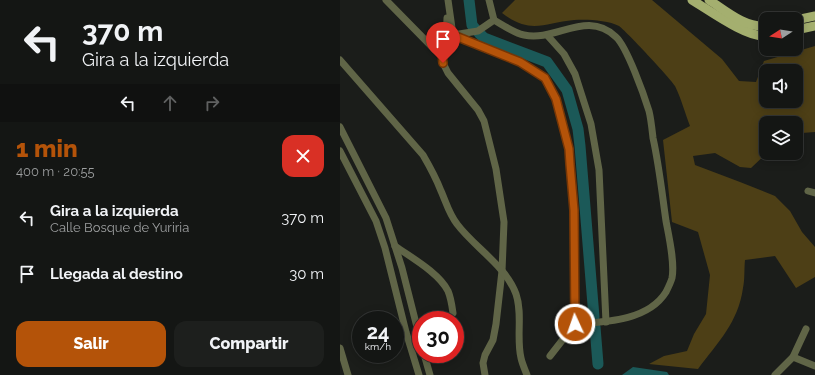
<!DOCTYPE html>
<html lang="es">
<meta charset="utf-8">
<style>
body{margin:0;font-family:Raleway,sans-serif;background:#1d1f1d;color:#f1f3f6;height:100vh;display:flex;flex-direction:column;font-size:15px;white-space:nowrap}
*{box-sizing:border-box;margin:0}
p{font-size:13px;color:#9d9fa0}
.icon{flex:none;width:22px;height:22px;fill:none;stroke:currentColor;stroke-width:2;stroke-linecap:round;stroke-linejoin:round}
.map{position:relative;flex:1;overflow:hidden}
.sheet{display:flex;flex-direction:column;background:#141614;width:340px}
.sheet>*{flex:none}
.hud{background:#141614;color:#f1f3f6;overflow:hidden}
.needle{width:26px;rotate:258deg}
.buttons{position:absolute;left:419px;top:12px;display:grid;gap:8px}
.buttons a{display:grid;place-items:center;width:44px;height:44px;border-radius:8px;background:#141614;box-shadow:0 2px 10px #0003,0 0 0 1px #333534;font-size:20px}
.speed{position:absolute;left:12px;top:311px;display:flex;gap:8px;font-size:20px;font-weight:700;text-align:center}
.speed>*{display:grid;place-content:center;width:52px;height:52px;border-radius:50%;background:#141614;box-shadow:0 2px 10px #0003,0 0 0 1px #333534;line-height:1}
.speed small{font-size:10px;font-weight:400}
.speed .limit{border:6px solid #d22;background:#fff;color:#111}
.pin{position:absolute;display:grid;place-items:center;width:34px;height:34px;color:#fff;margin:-41px -17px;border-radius:50% 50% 50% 0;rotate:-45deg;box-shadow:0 0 4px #0007}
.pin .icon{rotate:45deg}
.me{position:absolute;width:44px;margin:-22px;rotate:357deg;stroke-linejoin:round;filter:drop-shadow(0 0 3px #0008)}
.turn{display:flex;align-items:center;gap:14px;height:84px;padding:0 16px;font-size:18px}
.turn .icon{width:52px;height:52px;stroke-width:2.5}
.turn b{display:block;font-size:28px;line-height:34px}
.lanes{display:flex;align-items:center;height:38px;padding:0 16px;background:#0003;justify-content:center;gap:20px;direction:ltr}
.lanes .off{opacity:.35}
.round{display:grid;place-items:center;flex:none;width:42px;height:42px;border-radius:12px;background:#1d1f1d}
.overview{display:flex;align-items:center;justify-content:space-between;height:68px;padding:0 16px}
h1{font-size:24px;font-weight:800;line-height:30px;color:#b45309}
.action{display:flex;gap:8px;margin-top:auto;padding:8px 16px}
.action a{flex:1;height:46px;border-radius:12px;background:#b45309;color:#fff;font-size:16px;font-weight:800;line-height:46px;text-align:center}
.action a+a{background:#1d1f1d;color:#f1f3f6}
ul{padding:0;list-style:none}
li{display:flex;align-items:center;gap:12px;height:56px;padding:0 16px}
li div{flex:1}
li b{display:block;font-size:15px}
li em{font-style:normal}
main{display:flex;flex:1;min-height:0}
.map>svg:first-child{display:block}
</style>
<main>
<section class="sheet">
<div class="hud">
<div class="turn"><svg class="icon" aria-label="left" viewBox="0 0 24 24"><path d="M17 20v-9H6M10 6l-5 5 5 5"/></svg><div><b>370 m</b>Gira a la izquierda</div></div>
<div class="lanes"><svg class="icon" aria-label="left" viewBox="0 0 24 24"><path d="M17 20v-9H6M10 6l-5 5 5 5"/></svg><svg class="icon off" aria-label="ahead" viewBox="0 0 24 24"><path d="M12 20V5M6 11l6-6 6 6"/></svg><svg class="icon off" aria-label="right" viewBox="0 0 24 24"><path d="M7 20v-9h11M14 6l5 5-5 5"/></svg></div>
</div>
<div class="overview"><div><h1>1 min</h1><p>400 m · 20:55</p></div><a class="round" style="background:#d93025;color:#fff"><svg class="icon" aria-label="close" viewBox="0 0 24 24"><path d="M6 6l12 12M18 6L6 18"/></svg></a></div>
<ul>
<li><svg class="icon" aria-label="left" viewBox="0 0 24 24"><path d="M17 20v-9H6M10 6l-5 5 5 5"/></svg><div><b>Gira a la izquierda</b><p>Calle Bosque de Yuriria</p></div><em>370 m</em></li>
<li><svg class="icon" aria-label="arrive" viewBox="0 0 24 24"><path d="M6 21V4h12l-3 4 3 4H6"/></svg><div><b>Llegada al destino</b></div><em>30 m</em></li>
</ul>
<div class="action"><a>Salir</a><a>Compartir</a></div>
</section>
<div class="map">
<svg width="475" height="375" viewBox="0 0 475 375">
<rect width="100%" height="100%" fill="#1b1d1a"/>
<path fill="#4d3f16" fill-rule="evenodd" d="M175,0H312L382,59L399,81L416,82L424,61L475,46V132L462,133L456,136V123H426V153H427L411,168L400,167L375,153L353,156L355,165L400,182L435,196L450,211L462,232L475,247V277L456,288L435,256L405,260C404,269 405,279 403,288C398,323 378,342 358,369L309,364L324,356L347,351L354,334L366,314L370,275L358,232L332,222L323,140L350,126C345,113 341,98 335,86C331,79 285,30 279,26C268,20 246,19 234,20C204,23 190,35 162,13ZM426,71H456V101H426Z"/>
<path fill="#1b5958" d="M293,367L327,372L329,375H282Z"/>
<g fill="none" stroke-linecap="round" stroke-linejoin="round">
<g stroke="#1b5958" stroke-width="11">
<path d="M129,0L132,25L136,30"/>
<path d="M139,33L144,38L207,62L227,90L238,129L240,146L254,317"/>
<path d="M255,327L258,364"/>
</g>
<g stroke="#606547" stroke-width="7">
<path d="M46,0L95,50L102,55"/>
<path d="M108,0L113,35"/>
<path d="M149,0L154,20"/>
<path d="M113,35L138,31L154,20C163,25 174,33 184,35C216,42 247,9 276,37C287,47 304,95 309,111C311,119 312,129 313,138C319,165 322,193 326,221C329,237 335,263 332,278C331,282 328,288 326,292C308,321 265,322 235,324"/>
<path d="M113,35L180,62L205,78L216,99L229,149L234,209L235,324L210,356"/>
<path d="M113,35L103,47L102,55L103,63L108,73L138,110L144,121L156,169L164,222L162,271L156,324L153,340L145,355L143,363L145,375"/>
<path d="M207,35L224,54L235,74L251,124L259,170L266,322"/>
<path d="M106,42L107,18"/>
<path d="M0,60L83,155C90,167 96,178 101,191C106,202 109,214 117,224C134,247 166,266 176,294C183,314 176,337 181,358C182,363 185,370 187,375"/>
<path d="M0,127L46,218L62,268L81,343"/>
<path d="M0,151L36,221L45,248L66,332L79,375"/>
<path d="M468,191L475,193"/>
<path d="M55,246C72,258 99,273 108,291C111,298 112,306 113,313"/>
<path d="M0,348L8,375"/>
<path d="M84,354L90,375"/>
<path d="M453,357L475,366"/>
<path d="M435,375L453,357L466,329"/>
</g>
<g stroke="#a4af6f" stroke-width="9">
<path d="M352,0C369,10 407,38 426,36"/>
<path d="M369,0C386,11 405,28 426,26"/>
<path d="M456,20L475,16"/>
<path d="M456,30L475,26"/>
</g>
</g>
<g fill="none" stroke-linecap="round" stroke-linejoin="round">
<g stroke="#753606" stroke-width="10">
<path id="route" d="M103,63C101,51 105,43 113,35L180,62L205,78L216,99L229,149L230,164L234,210L235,324"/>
</g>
<use href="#route" stroke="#b45309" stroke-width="7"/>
</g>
</svg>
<div class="buttons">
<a><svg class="needle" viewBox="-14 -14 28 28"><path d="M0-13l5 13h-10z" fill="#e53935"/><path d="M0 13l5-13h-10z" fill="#9d9fa0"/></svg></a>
<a><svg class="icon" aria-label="sound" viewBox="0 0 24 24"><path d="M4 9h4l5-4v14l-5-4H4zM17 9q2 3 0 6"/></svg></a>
<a><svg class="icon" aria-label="layers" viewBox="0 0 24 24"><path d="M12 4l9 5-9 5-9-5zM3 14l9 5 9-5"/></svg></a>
</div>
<div class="speed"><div>24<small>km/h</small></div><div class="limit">30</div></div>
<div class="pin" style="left:103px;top:63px;background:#d93025"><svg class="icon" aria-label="arrive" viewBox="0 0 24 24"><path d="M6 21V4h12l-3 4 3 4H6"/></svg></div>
<svg class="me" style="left:235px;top:324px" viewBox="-20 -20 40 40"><circle r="17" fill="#b45309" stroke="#fff" stroke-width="3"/><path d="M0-11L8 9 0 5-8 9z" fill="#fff"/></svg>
</div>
</main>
